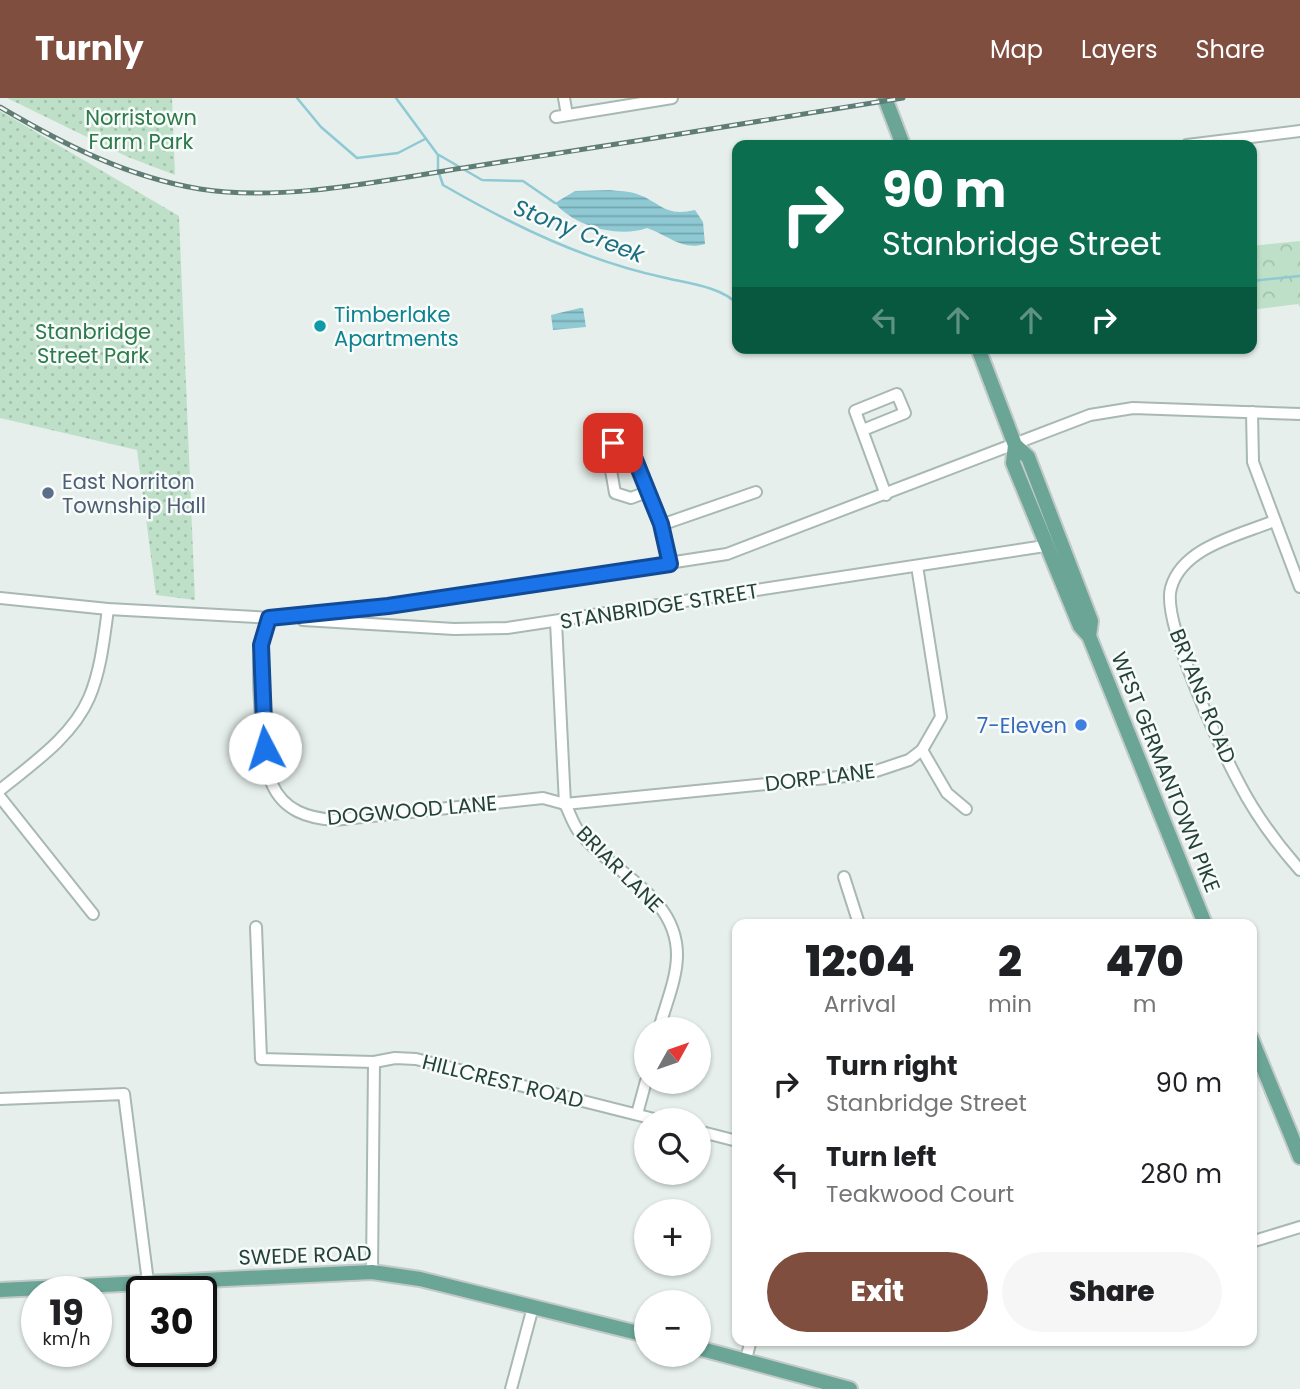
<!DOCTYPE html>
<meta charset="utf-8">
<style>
body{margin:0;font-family:Poppins,sans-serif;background:#f6f6f6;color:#202124;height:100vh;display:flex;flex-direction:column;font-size:26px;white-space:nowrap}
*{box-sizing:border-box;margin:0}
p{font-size:23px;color:#757577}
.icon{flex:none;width:38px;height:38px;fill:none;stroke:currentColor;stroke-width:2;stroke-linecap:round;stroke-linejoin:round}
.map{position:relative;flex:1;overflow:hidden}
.side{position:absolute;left:732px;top:821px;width:525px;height:427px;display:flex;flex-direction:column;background:#fff;border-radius:14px;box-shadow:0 2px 5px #0004}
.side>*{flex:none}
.banner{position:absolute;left:732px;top:42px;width:525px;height:214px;border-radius:14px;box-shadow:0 2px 5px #0004;background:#0b6e4f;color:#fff;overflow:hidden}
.needle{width:46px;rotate:50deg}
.fabs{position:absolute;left:634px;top:919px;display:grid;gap:14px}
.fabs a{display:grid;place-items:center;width:77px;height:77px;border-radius:50%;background:#fff;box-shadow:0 2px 5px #0004;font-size:35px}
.speed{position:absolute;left:21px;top:1178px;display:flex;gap:14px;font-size:35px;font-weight:700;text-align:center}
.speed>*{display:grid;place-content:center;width:91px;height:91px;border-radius:50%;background:#fff;box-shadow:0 2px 5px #0004;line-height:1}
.speed small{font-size:18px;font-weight:400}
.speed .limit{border:4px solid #111;border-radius:10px;background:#fff;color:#111}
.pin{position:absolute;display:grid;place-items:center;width:60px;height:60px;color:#fff;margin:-30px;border-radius:14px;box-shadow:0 4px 10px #0006}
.me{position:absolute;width:77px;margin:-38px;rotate:355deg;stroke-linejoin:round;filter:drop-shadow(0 0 5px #0008)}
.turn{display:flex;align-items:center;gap:24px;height:147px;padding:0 35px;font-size:32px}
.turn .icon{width:91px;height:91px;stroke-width:2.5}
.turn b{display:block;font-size:49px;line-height:60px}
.lanes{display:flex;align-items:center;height:66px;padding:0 35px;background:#0003;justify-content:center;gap:35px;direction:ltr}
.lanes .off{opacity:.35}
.eta{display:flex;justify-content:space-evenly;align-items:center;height:119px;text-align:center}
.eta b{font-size:42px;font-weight:800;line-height:49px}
.button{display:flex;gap:14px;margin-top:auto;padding:14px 35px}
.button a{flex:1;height:80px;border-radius:42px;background:#7f4e3f;color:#fff;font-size:28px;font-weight:800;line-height:80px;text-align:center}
.button a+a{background:#f6f6f6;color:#202124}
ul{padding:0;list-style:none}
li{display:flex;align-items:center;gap:21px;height:91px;padding:0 35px}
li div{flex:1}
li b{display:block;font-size:26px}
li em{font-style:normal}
header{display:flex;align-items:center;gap:42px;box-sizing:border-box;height:98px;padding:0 35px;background:#7f4e3f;color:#fff}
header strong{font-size:33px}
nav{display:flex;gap:38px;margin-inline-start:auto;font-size:24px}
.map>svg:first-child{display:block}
</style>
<header>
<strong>Turnly</strong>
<nav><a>Map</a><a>Layers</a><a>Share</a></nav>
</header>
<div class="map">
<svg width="1300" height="1291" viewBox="0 0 1300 1291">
<defs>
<pattern id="green-dots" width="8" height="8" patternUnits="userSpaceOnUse" patternTransform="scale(1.75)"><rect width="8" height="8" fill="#bfe0c8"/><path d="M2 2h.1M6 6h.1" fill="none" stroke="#a4c1ad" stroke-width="1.8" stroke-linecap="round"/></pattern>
<pattern id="forest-crowns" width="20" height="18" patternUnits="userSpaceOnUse" patternTransform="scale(1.75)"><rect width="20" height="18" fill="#bfe0c8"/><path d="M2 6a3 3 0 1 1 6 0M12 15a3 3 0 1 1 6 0" fill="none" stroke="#a4c1ad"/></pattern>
<pattern id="water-rules" width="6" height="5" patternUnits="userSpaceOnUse" patternTransform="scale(1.75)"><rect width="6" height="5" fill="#8ec9d4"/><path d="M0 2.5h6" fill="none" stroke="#74a5ad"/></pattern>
</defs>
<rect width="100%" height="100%" fill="#e6efeb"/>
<g fill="url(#green-dots)">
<path d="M7,0H172L175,77L128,59Z"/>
<path d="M0,13L179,118L195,502L156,497L137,352L0,320Z"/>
</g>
<path fill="url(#forest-crowns)" d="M1300,143V209L1298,206L1251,212V148Z"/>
<g fill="url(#water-rules)">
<path d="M609,92C618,93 629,93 637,96C662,105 664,119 695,112L703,124L705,146C682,153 668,137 647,130C619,140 575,129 555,105L575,93Z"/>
<path d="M580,210H583L586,229L553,232L551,217Z"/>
</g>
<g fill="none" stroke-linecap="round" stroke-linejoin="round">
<g stroke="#8ec9d4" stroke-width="2.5">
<path d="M297,0L321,29L357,60L398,55L425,41"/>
<path d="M396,0L438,57V72L443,87C514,128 586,163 666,180C687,185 722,189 737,206"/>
<path d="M439,57L482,82L523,83L555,105"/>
<path d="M1251,183L1300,178"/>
</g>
<g stroke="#a8b8b2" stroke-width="14">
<g id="minor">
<path d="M564,0L567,17"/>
<path d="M556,19L672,0"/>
<path d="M1187,47L1300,33"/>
<path d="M1252,314L1253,364L1300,489"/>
<path d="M863,332L905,315L897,296L855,313L886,397"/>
<path d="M647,394L631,400L615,395L609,361L613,345L627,346L632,353L661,427L670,466"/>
<path d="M1274,423C1240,437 1182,449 1171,490C1161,523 1221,651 1239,685C1255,716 1277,746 1300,772"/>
<path d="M661,427L756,394"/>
<path d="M917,468L941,619L922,652L909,662L867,676L565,706L543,700L334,722C308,720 284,713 272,686C262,665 256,570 261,546C263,537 267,528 269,520L389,508L727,456L1090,317L1133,310L1300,316"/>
<path d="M0,500L108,511L273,520"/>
<path d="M303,522L454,531L507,530L1045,448"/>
<path d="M556,524L565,706C570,715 573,727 580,735C612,775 677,797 677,857C677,881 665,908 659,931"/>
<path d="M922,652L947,695L966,711"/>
<path d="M0,692C32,666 72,639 89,600C101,572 104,540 108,511"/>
<path d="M0,699L93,816"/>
<path d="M844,779L859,826"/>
<path d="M256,829L261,961L374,964L395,960L416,961L658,1022"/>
<path d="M0,1001L124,996L148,1184"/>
<path d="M637,1016L646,983"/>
<path d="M698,1033L737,1043"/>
<path d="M1251,1144L1300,1129"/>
<path d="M372,1174L374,964"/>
<path d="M746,1261L751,1242"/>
<path d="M511,1291L533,1209"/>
</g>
</g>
<g stroke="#c2cac8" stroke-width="18">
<g id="major">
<path d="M885,0L903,47"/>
<path d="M978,250L1015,347L1028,359L1091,523L1089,538"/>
<path d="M1015,347L1013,365L1080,528L1089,538L1205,826"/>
<path d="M1251,940L1300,1059"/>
<path d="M0,1192L372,1174L420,1181L646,1237"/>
<path d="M698,1250L850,1291"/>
</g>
</g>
<use href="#minor" stroke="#fff" stroke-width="10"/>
<use href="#major" stroke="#6aa596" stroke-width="14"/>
<g stroke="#5f7d75" stroke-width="5">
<path id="rail" d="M0,9C63,46 127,79 200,91C282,104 380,83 463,70C610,48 756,23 903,0"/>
</g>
<use href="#rail" stroke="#f7fbf9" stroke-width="2.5" stroke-dasharray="8" stroke-linecap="butt"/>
</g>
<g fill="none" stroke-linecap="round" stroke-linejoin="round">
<g stroke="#114b97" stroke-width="18">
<path id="route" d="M265,650L261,547L269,520L388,508L670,466L661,426L632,354L627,346L613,345"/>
</g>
<use href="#route" stroke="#1a73e8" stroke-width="12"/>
</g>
<circle fill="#0f9aa8" stroke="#f7fbf9" stroke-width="2.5" cx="320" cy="228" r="7"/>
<circle fill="#5c6f8a" stroke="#f7fbf9" stroke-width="2.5" cx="48" cy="395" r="7"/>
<circle fill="#3f7fe0" stroke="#f7fbf9" stroke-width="2.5" cx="1081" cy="627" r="7"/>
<g text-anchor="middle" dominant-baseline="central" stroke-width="5" stroke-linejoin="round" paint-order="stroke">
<g font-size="21" fill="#2d7a4b" stroke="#f7fbf9">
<text x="141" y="19">Norristown<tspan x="141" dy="24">Farm Park</tspan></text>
<text x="93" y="233">Stanbridge<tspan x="93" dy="24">Street Park</tspan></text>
</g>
<g font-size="21" fill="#0d838f" stroke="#f7fbf9" text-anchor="start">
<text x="334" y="216">Timberlake<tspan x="334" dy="24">Apartments</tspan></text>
</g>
<g font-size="21" fill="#4e5e75" stroke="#f7fbf9" text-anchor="start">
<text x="62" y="383">East Norriton<tspan x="62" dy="24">Township Hall</tspan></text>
</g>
<g font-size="21" fill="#24423a" stroke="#f7fbf9">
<text transform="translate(659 508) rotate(-9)">STANBRIDGE STREET</text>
<text transform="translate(1203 598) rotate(68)">BRYANS ROAD</text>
<text transform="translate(1166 674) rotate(68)">WEST GERMANTOWN PIKE</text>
<text transform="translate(820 679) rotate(-7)">DORP LANE</text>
<text transform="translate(412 712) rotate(-5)">DOGWOOD LANE</text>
<text transform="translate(620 771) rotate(45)">BRIAR LANE</text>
<text transform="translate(503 983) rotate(14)">HILLCREST ROAD</text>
<text transform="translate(305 1157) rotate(-2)">SWEDE ROAD</text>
</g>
<g font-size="21" fill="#366cbe" stroke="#f7fbf9" text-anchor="end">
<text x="1067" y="627">7-Eleven</text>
</g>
<g font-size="23" font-style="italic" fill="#1c6f80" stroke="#f7fbf9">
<text transform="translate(579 133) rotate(21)">Stony Creek</text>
</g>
</g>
</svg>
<div class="fabs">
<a><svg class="needle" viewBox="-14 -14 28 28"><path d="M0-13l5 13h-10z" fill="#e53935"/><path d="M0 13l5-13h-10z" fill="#757577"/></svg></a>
<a><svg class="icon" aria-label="search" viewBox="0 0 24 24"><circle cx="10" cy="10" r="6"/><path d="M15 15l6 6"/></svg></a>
<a>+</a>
<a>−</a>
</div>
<div class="speed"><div>19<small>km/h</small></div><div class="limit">30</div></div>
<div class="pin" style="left:613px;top:345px;background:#d93025"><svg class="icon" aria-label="arrive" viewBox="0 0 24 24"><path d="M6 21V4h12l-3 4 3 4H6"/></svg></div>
<svg class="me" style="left:265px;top:650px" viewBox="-20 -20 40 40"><circle r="19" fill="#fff"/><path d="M0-13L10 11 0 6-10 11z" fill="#1a73e8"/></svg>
<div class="banner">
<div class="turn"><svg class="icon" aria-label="right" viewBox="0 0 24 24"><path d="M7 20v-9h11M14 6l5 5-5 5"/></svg><div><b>90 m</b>Stanbridge Street</div></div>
<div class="lanes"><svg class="icon off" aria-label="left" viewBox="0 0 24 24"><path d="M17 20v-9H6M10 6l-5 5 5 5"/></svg><svg class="icon off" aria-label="ahead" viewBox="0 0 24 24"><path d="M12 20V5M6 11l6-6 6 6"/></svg><svg class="icon off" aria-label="ahead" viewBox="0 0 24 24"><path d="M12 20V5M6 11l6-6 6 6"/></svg><svg class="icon" aria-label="right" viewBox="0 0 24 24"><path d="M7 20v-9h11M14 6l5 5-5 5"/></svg></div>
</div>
<section class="side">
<div class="eta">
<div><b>12:04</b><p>Arrival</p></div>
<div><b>2</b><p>min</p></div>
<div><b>470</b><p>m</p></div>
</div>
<ul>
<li><svg class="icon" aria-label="right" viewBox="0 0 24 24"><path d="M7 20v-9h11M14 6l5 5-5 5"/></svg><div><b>Turn right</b><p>Stanbridge Street</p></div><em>90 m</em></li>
<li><svg class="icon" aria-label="left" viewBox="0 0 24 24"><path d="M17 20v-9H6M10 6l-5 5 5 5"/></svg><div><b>Turn left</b><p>Teakwood Court</p></div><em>280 m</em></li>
</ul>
<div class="button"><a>Exit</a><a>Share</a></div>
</section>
</div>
